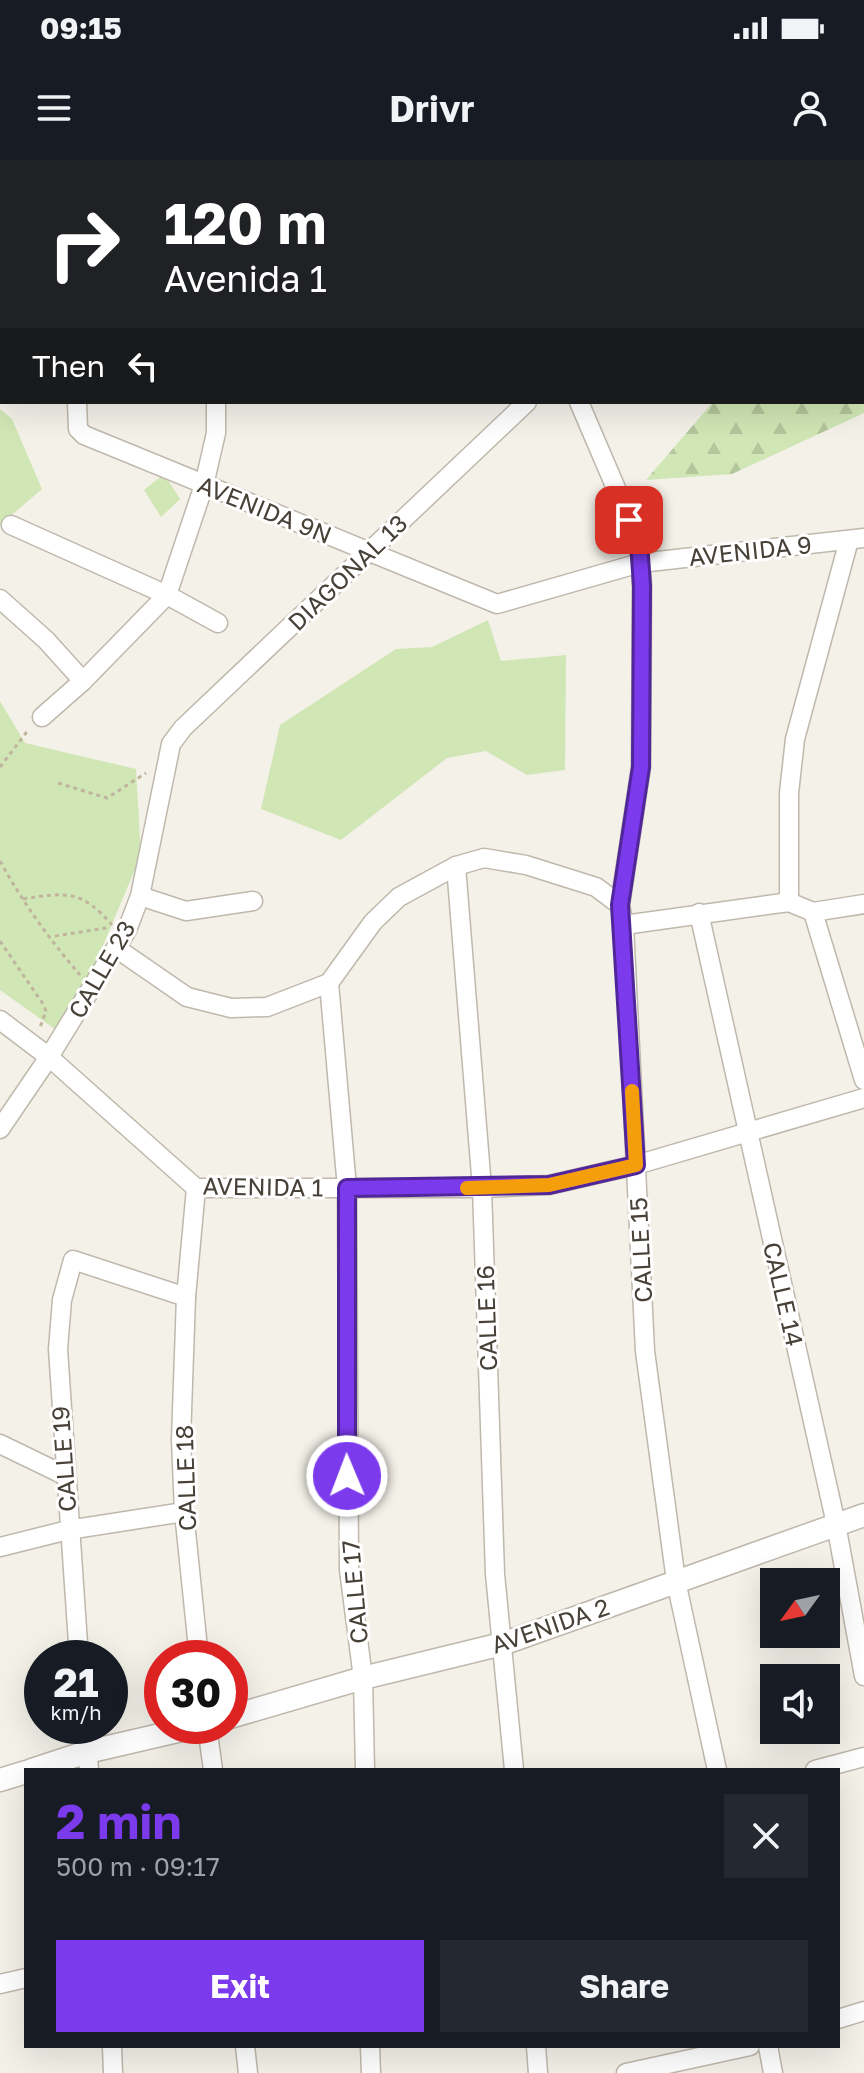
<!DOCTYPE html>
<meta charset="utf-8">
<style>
body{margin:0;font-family:"Golos Text",sans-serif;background:#242831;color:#f1f3f6;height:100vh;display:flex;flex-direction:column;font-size:30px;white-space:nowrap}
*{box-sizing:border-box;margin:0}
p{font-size:26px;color:#9ea1a6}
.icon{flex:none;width:44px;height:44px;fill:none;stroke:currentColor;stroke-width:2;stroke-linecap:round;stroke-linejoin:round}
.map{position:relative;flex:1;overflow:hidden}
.drawer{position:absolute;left:24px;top:1608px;width:816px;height:280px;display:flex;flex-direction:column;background:#171b24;border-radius:0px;box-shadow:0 8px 32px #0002}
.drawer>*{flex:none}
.top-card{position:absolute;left:0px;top:0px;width:864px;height:244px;box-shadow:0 8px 32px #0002;background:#202124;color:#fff;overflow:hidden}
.needle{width:52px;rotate:237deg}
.controls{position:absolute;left:760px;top:1408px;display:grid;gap:16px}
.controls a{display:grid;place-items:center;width:80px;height:80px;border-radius:0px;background:#171b24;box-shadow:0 8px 32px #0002;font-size:40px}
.speed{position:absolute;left:24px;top:1480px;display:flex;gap:16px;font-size:40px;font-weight:700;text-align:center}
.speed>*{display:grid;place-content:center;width:104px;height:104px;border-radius:50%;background:#171b24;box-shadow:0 8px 32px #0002;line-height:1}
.speed small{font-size:20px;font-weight:400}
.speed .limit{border:12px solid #d22;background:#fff;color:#111}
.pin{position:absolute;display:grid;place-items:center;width:68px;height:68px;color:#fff;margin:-34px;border-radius:16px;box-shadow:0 4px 12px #0006}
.me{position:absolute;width:88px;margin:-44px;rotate:359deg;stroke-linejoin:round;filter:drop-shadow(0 0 6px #0008)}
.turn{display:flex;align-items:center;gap:28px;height:168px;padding:0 32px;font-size:36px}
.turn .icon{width:104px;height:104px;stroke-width:2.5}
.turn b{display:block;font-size:56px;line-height:68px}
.then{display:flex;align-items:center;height:76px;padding:0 32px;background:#0003;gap:16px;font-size:30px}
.round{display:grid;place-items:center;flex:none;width:84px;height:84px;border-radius:0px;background:#242831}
.overview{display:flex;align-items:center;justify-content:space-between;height:136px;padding:0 32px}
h1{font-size:48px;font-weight:700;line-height:60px;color:#7c3aed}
.primary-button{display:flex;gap:16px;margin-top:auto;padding:16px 32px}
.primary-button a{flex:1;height:92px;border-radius:0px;background:#7c3aed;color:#fff;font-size:32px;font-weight:700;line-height:92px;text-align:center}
.primary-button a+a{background:#242831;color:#f1f3f6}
.status{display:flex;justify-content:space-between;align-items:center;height:56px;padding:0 40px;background:#171b24;direction:ltr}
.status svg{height:22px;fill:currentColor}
header{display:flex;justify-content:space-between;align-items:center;height:104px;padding:0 32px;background:#171b24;font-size:36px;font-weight:700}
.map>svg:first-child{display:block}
</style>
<div class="status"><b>09:15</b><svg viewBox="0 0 49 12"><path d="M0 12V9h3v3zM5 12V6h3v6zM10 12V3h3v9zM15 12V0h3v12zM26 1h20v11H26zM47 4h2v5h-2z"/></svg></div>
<header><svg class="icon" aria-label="menu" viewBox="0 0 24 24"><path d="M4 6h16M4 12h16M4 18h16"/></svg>Drivr<svg class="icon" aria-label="person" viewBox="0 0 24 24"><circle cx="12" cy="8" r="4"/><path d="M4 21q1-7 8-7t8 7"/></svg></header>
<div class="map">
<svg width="864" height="1913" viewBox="0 0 864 1913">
<defs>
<pattern id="forest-firs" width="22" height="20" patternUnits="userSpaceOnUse" patternTransform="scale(2)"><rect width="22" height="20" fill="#d0e6b4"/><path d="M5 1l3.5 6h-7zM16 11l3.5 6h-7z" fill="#b4c69c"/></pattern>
</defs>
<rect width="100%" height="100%" fill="#f4f1e9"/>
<g fill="#d0e6b4">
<path d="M0,249L12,259L42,329L0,365Z"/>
<path d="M164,314L180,339L161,357L144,330Z"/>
<path d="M488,460L501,501L566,495L565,610L527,615L486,591L447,598L341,680L261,649L280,565L396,489L432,487Z"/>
<path d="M0,541L25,583L136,609L141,695L94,807L56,870L0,830Z"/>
</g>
<path fill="url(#forest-firs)" d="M862,164L864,253L732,314L646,320L713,242H862Z"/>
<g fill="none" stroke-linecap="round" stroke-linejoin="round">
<g stroke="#bfb8ac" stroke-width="21">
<g id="minor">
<path d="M569,0V2"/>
<path d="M797,0L809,2"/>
<path d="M237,2L238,0"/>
<path d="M862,6L864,7"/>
<path d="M0,26H2"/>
<path d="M862,79L864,78"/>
<path d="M0,114H2"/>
<path d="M77,242L78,269L84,275L497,444L640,403L864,378"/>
<path d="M579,242L639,382L642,426L641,607L620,745L624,765L645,1191L676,1421L717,1610"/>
<path d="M11,365L167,435L218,463"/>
<path d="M0,439L46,480L83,521"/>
<path d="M42,557L83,521L167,435L204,325L216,273V242"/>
<path d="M456,706L482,1028L495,1414L514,1610"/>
<path d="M140,736L186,751L253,741"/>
<path d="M789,742V633L795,579L849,380"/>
<path d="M813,752L864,920"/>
<path d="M699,753L836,1364L864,1516"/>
<path d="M624,765L789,742L813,752L864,744"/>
<path d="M116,788L187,837L231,848L267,847L329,823L373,762L399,737L456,706L484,698L526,705L596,727L620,745"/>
<path d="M329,823L347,1028L349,1410L363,1518L365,1610"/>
<path d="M0,860L49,897L196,1028H482L549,1025L636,1005L864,938"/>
<path d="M0,969L49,897L127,770L140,736L171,584L183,568L527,242"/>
<path d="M196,1028L186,1137L181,1280L184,1352L199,1498"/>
<path d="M0,1284L66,1316"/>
<path d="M0,1387L68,1370L184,1352"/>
<path d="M79,1498L58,1189L62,1140L73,1100L186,1137"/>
<path d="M85,1566L89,1610"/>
<path d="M207,1566L213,1610"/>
<path d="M815,1610L864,1597"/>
<path d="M0,1824L26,1818"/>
<path d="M838,1859L864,1851"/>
<path d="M112,1886L113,1913"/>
<path d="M245,1886L248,1913"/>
<path d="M370,1886L371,1913"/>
<path d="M536,1886L538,1913"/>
<path d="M768,1886L773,1913"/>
<path d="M626,1913L750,1886"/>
</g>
</g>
<g stroke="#bfb8ac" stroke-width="25">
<g id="tertiary">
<path d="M230,1557L363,1518L502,1484L864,1355"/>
<path d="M32,1610L87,1592L199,1566"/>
<path d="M0,1620L26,1612"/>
</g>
</g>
<g stroke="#c0b49e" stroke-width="3" stroke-dasharray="4 4" stroke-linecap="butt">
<path d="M0,607L29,569"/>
<path d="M58,623L107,638L146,613"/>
<path d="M0,701C23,743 50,780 80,815"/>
<path d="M23,739C67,732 82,730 112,765"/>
<path d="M55,776L106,768"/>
<path d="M0,781L43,844L46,851L39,870"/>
</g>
<use href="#minor" stroke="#fff" stroke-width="18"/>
<use href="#tertiary" stroke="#fff" stroke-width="22"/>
</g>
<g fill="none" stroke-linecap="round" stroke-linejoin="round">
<g stroke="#51269a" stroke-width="20">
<path id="route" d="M347,1316V1028L549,1025L636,1005L620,745L641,607L642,426L639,382L629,360"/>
</g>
<use href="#route" stroke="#7c3aed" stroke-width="14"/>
<path stroke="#f59e0b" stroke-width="14" d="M467,1028L549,1025L636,1005L632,931"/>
</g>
<g text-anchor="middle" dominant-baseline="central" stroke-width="6" stroke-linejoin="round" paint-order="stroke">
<g font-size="24" fill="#474138" stroke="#fff">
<text transform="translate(265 349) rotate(22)">AVENIDA 9N</text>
<text transform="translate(750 390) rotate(-6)">AVENIDA 9</text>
<text transform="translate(347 412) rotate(-44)">DIAGONAL 13</text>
<text transform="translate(101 809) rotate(-60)">CALLE 23</text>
<text transform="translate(263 1026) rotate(1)">AVENIDA 1</text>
<text transform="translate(640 1090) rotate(-93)">CALLE 15</text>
<text transform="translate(784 1134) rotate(77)">CALLE 14</text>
<text transform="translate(486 1158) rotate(-92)">CALLE 16</text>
<text transform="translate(63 1299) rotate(-94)">CALLE 19</text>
<text transform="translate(185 1318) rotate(-92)">CALLE 18</text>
<text transform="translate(354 1432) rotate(-95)">CALLE 17</text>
<text transform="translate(550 1465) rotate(-19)">AVENIDA 2</text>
</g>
</g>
</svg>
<div class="controls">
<a><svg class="needle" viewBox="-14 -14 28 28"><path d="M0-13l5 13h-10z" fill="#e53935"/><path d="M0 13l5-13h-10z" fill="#9ea1a6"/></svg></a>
<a><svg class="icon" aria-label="sound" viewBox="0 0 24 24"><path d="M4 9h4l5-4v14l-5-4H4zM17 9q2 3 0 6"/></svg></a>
</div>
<div class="speed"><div>21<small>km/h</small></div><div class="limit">30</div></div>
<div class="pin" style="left:629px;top:360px;background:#d93025"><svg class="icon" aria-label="arrive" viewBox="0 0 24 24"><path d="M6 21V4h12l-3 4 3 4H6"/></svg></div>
<svg class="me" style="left:347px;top:1316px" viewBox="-20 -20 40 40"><circle r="17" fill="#7c3aed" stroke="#fff" stroke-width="3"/><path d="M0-11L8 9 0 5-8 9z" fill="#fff"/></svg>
<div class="top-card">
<div class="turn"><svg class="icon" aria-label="right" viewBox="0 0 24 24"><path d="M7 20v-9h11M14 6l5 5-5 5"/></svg><div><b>120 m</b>Avenida 1</div></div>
<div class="then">Then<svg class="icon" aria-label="left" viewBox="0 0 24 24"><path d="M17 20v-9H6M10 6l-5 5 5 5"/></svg></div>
</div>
<section class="drawer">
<div class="overview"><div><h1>2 min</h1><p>500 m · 09:17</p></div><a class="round"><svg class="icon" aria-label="close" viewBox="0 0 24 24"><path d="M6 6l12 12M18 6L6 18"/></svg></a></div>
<div class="primary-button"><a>Exit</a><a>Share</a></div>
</section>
</div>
